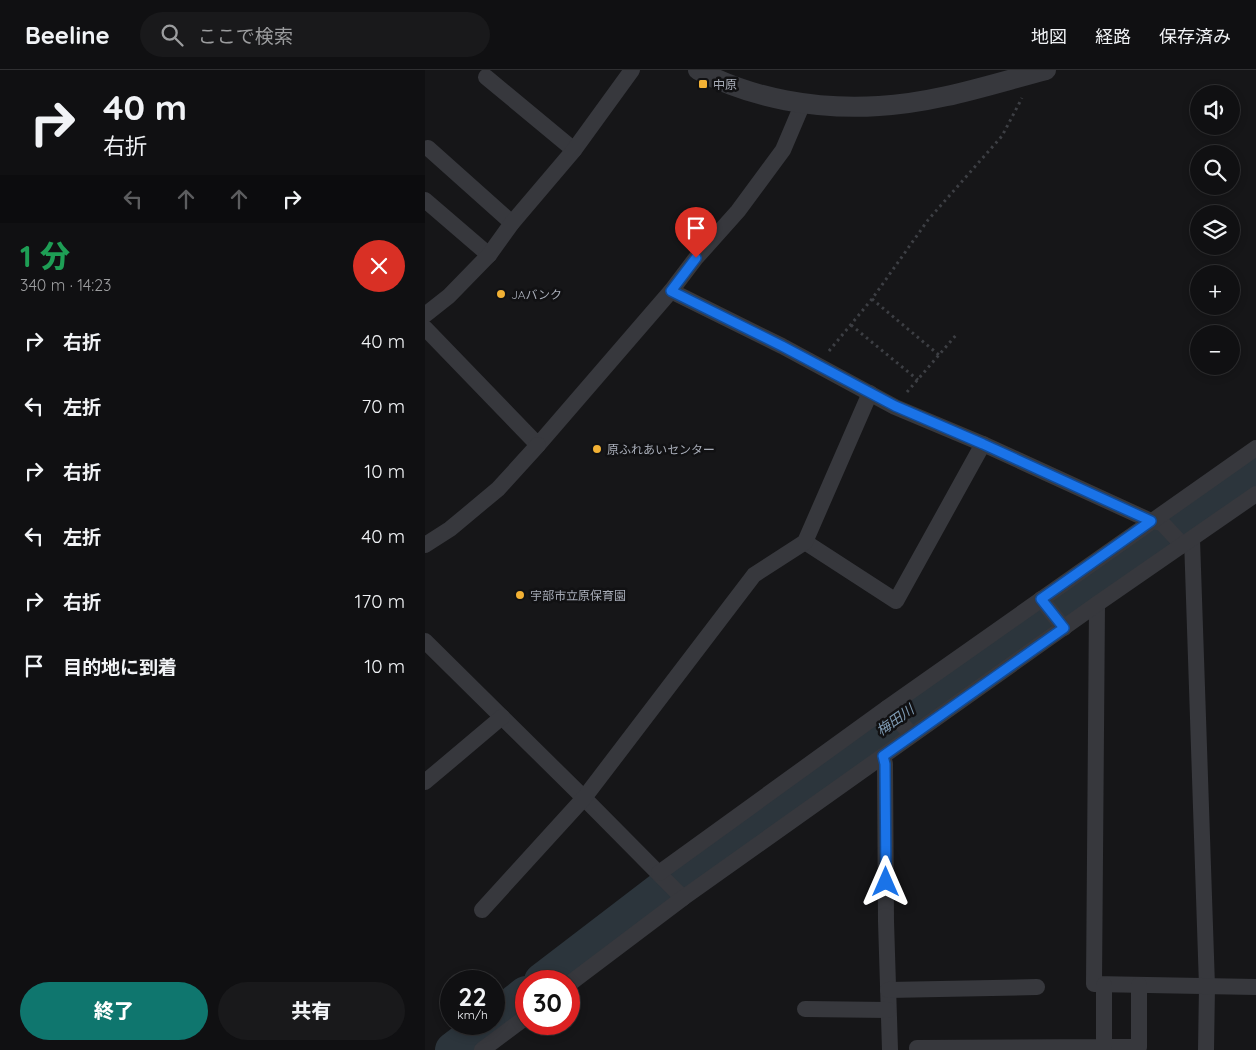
<!DOCTYPE html>
<html lang="ja">
<meta charset="utf-8">
<style>
body{margin:0;font-family:Quicksand,"Noto Sans JP",sans-serif;background:#19191b;color:#f1f3f6;height:100vh;display:flex;flex-direction:column;font-size:19px;white-space:nowrap}
*{box-sizing:border-box;margin:0}
p{font-size:16px;color:#9c9d9f}
.icon{flex:none;width:28px;height:28px;fill:none;stroke:currentColor;stroke-width:2;stroke-linecap:round;stroke-linejoin:round}
.map{position:relative;flex:1;overflow:hidden}
.details{display:flex;flex-direction:column;background:#101012;width:425px}
.details>*{flex:none}
.top-card{background:#101012;color:#f1f3f6;overflow:hidden}
.fabs{position:absolute;left:765px;top:15px;display:grid;gap:10px}
.fabs a{display:grid;place-items:center;width:50px;height:50px;border-radius:50%;background:#101012;box-shadow:0 2px 8px #0003,0 0 0 1px #303032;font-size:25px}
.speed{position:absolute;left:15px;top:900px;display:flex;gap:10px;font-size:25px;font-weight:700;text-align:center}
.speed>*{display:grid;place-content:center;width:65px;height:65px;border-radius:50%;background:#101012;box-shadow:0 2px 8px #0003,0 0 0 1px #303032;line-height:1}
.speed small{font-size:12px;font-weight:400}
.speed .limit{border:8px solid #d22;background:#fff;color:#111}
.pin{position:absolute;display:grid;place-items:center;width:42px;height:42px;color:#fff;margin:-51px -21px;border-radius:50% 50% 50% 0;rotate:-45deg;box-shadow:0 0 5px #0007}
.pin .icon{rotate:45deg}
.me{position:absolute;width:55px;margin:-28px;rotate:0deg;stroke-linejoin:round;filter:drop-shadow(0 0 4px #0008)}
.turn{display:flex;align-items:center;gap:18px;height:105px;padding:0 20px;font-size:22px}
.turn .icon{width:65px;height:65px;stroke-width:2.5}
.turn b{display:block;font-size:35px;line-height:42px}
.lanes{display:flex;align-items:center;height:48px;padding:0 20px;background:#0003;justify-content:center;gap:25px;direction:ltr}
.lanes .off{opacity:.35}
.round{display:grid;place-items:center;flex:none;width:52px;height:52px;border-radius:26px;background:#19191b}
.headline{display:flex;align-items:center;justify-content:space-between;height:85px;padding:0 20px}
h1{font-size:30px;font-weight:800;line-height:38px;color:#1e9e55}
.button{display:flex;gap:10px;margin-top:auto;padding:10px 20px}
.button a{flex:1;height:58px;border-radius:30px;background:#0f766e;color:#fff;font-size:20px;font-weight:800;line-height:58px;text-align:center}
.button a+a{background:#19191b;color:#f1f3f6}
ul{padding:0;list-style:none}
li{display:flex;align-items:center;gap:15px;height:65px;padding:0 20px}
li div{flex:1}
li b{display:block;font-size:19px}
li em{font-style:normal}
header{display:flex;align-items:center;gap:30px;box-sizing:border-box;height:70px;padding:0 25px;background:#101012;border-bottom:1px solid #303032}
header strong{font-size:24px}
nav{display:flex;gap:28px;margin-inline-start:auto;font-size:18px}
.search{width:350px;height:45px;background:#19191b;display:flex;align-items:center;gap:12px;box-sizing:border-box;padding:0 18px;border-radius:28px;color:#9c9d9f;font-size:19px}
main{display:flex;flex:1;min-height:0}
.map>svg:first-child{display:block}
</style>
<header>
<strong>Beeline</strong>
<div class="search"><svg class="icon" aria-label="search" viewBox="0 0 24 24"><circle cx="10" cy="10" r="6"/><path d="M15 15l6 6"/></svg>ここで検索</div>
<nav><a>地図</a><a>経路</a><a>保存済み</a></nav>
</header>
<main>
<section class="details">
<div class="top-card">
<div class="turn"><svg class="icon" aria-label="right" viewBox="0 0 24 24"><path d="M7 20v-9h11M14 6l5 5-5 5"/></svg><div><b>40 m</b>右折</div></div>
<div class="lanes"><svg class="icon off" aria-label="left" viewBox="0 0 24 24"><path d="M17 20v-9H6M10 6l-5 5 5 5"/></svg><svg class="icon off" aria-label="ahead" viewBox="0 0 24 24"><path d="M12 20V5M6 11l6-6 6 6"/></svg><svg class="icon off" aria-label="ahead" viewBox="0 0 24 24"><path d="M12 20V5M6 11l6-6 6 6"/></svg><svg class="icon" aria-label="right" viewBox="0 0 24 24"><path d="M7 20v-9h11M14 6l5 5-5 5"/></svg></div>
</div>
<div class="headline"><div><h1>1 分</h1><p>340 m · 14:23</p></div><a class="round" style="background:#d93025;color:#fff"><svg class="icon" aria-label="close" viewBox="0 0 24 24"><path d="M6 6l12 12M18 6L6 18"/></svg></a></div>
<ul>
<li><svg class="icon" aria-label="right" viewBox="0 0 24 24"><path d="M7 20v-9h11M14 6l5 5-5 5"/></svg><div><b>右折</b></div><em>40 m</em></li>
<li><svg class="icon" aria-label="left" viewBox="0 0 24 24"><path d="M17 20v-9H6M10 6l-5 5 5 5"/></svg><div><b>左折</b></div><em>70 m</em></li>
<li><svg class="icon" aria-label="right" viewBox="0 0 24 24"><path d="M7 20v-9h11M14 6l5 5-5 5"/></svg><div><b>右折</b></div><em>10 m</em></li>
<li><svg class="icon" aria-label="left" viewBox="0 0 24 24"><path d="M17 20v-9H6M10 6l-5 5 5 5"/></svg><div><b>左折</b></div><em>40 m</em></li>
<li><svg class="icon" aria-label="right" viewBox="0 0 24 24"><path d="M7 20v-9h11M14 6l5 5-5 5"/></svg><div><b>右折</b></div><em>170 m</em></li>
<li><svg class="icon" aria-label="arrive" viewBox="0 0 24 24"><path d="M6 21V4h12l-3 4 3 4H6"/></svg><div><b>目的地に到着</b></div><em>10 m</em></li>
</ul>
<div class="button"><a>終了</a><a>共有</a></div>
</section>
<div class="map">
<svg width="831" height="980" viewBox="0 0 831 980">
<rect width="100%" height="100%" fill="#161618"/>
<g fill="none" stroke-linecap="round" stroke-linejoin="round">
<g stroke="#2c353c" stroke-width="36">
<path d="M117,911L326,751L831,400"/>
<path d="M69,949L101,924"/>
<path d="M28,980L62,954"/>
</g>
<g stroke="#3d3f44" stroke-width="3" stroke-dasharray="2.5 4" stroke-linecap="butt">
<path d="M447,229L514,285"/>
<path d="M426,255L493,310"/>
<path d="M404,281L447,229L503,150L577,66L597,28"/>
<path d="M482,322L532,264"/>
</g>
<g stroke="#37383d" stroke-width="16">
<path d="M61,7L149,80"/>
<path d="M3,78L87,153"/>
<path d="M0,130L64,185"/>
<path d="M246,221L357,276L470,337L558,374L726,451L737,453L752,469L756,476"/>
<path d="M0,245L24,226L64,185L87,153L149,80L207,0"/>
<path d="M0,258L113,375L246,221L271,188L313,141L358,80L378,33"/>
<path d="M767,469L782,916L781,980"/>
<path d="M380,472L471,531L558,374"/>
<path d="M0,475L25,459L73,419L113,375"/>
<path d="M616,529L639,558"/>
<path d="M672,534L669,914L831,917"/>
<path d="M0,571L159,728L258,828"/>
<path d="M462,638L487,665"/>
<path d="M458,686L460,694L461,851L465,980"/>
<path d="M0,712L77,647"/>
<path d="M234,803L462,638L831,378"/>
<path d="M57,840L159,728L329,505L380,472L445,323"/>
<path d="M144,914L258,828L672,534L831,424"/>
<path d="M463,920L612,917"/>
<path d="M380,939L463,940"/>
<path d="M679,977H714V915"/>
<path d="M492,978L679,977V915"/>
<path d="M57,980L101,947"/>
</g>
<path stroke="#37383d" stroke-width="20" d="M273,0C327,29 393,40 454,36C511,33 567,14 621,0"/>
</g>
<g fill="none" stroke-linecap="round" stroke-linejoin="round">
<g stroke="#114b97" stroke-width="12">
<path id="route" d="M271,188L246,221L357,276L470,336L558,374L726,451L616,529L639,558L458,686L460,694L461,812"/>
</g>
<use href="#route" stroke="#1a73e8" stroke-width="9"/>
</g>
<g fill="#f2b134" stroke="#111113" stroke-width="2">
<rect x="273" y="9" width="10" height="10" rx="2.5"/>
<circle cx="76" cy="224" r="5"/>
<circle cx="172" cy="379" r="5"/>
<circle cx="95" cy="525" r="5"/>
</g>
<g text-anchor="middle" dominant-baseline="central" stroke-width="5" stroke-linejoin="round" paint-order="stroke">
<g font-size="12" fill="#a8adb8" stroke="#111113" text-anchor="start">
<text x="288" y="14">中原</text>
<text x="86" y="224">JAバンク</text>
<text x="182" y="379">原ふれあいセンター</text>
<text x="105" y="525">宇部市立原保育園</text>
</g>
<g font-size="14" font-style="italic" fill="#7f9bb3" stroke="#111113">
<text transform="translate(470 650) rotate(-35)">梅田川</text>
</g>
</g>
</svg>
<div class="fabs">
<a><svg class="icon" aria-label="sound" viewBox="0 0 24 24"><path d="M4 9h4l5-4v14l-5-4H4zM17 9q2 3 0 6"/></svg></a>
<a><svg class="icon" aria-label="search" viewBox="0 0 24 24"><circle cx="10" cy="10" r="6"/><path d="M15 15l6 6"/></svg></a>
<a><svg class="icon" aria-label="layers" viewBox="0 0 24 24"><path d="M12 4l9 5-9 5-9-5zM3 14l9 5 9-5"/></svg></a>
<a>+</a>
<a>−</a>
</div>
<div class="speed"><div>22<small>km/h</small></div><div class="limit">30</div></div>
<div class="pin" style="left:271px;top:188px;background:#d93025"><svg class="icon" aria-label="arrive" viewBox="0 0 24 24"><path d="M6 21V4h12l-3 4 3 4H6"/></svg></div>
<svg class="me" style="left:461px;top:812px" viewBox="-20 -20 40 40"><path d="M0-17L14 15 0 8-14 15z" fill="#1a73e8" stroke="#fff" stroke-width="4"/></svg>
</div>
</main>
